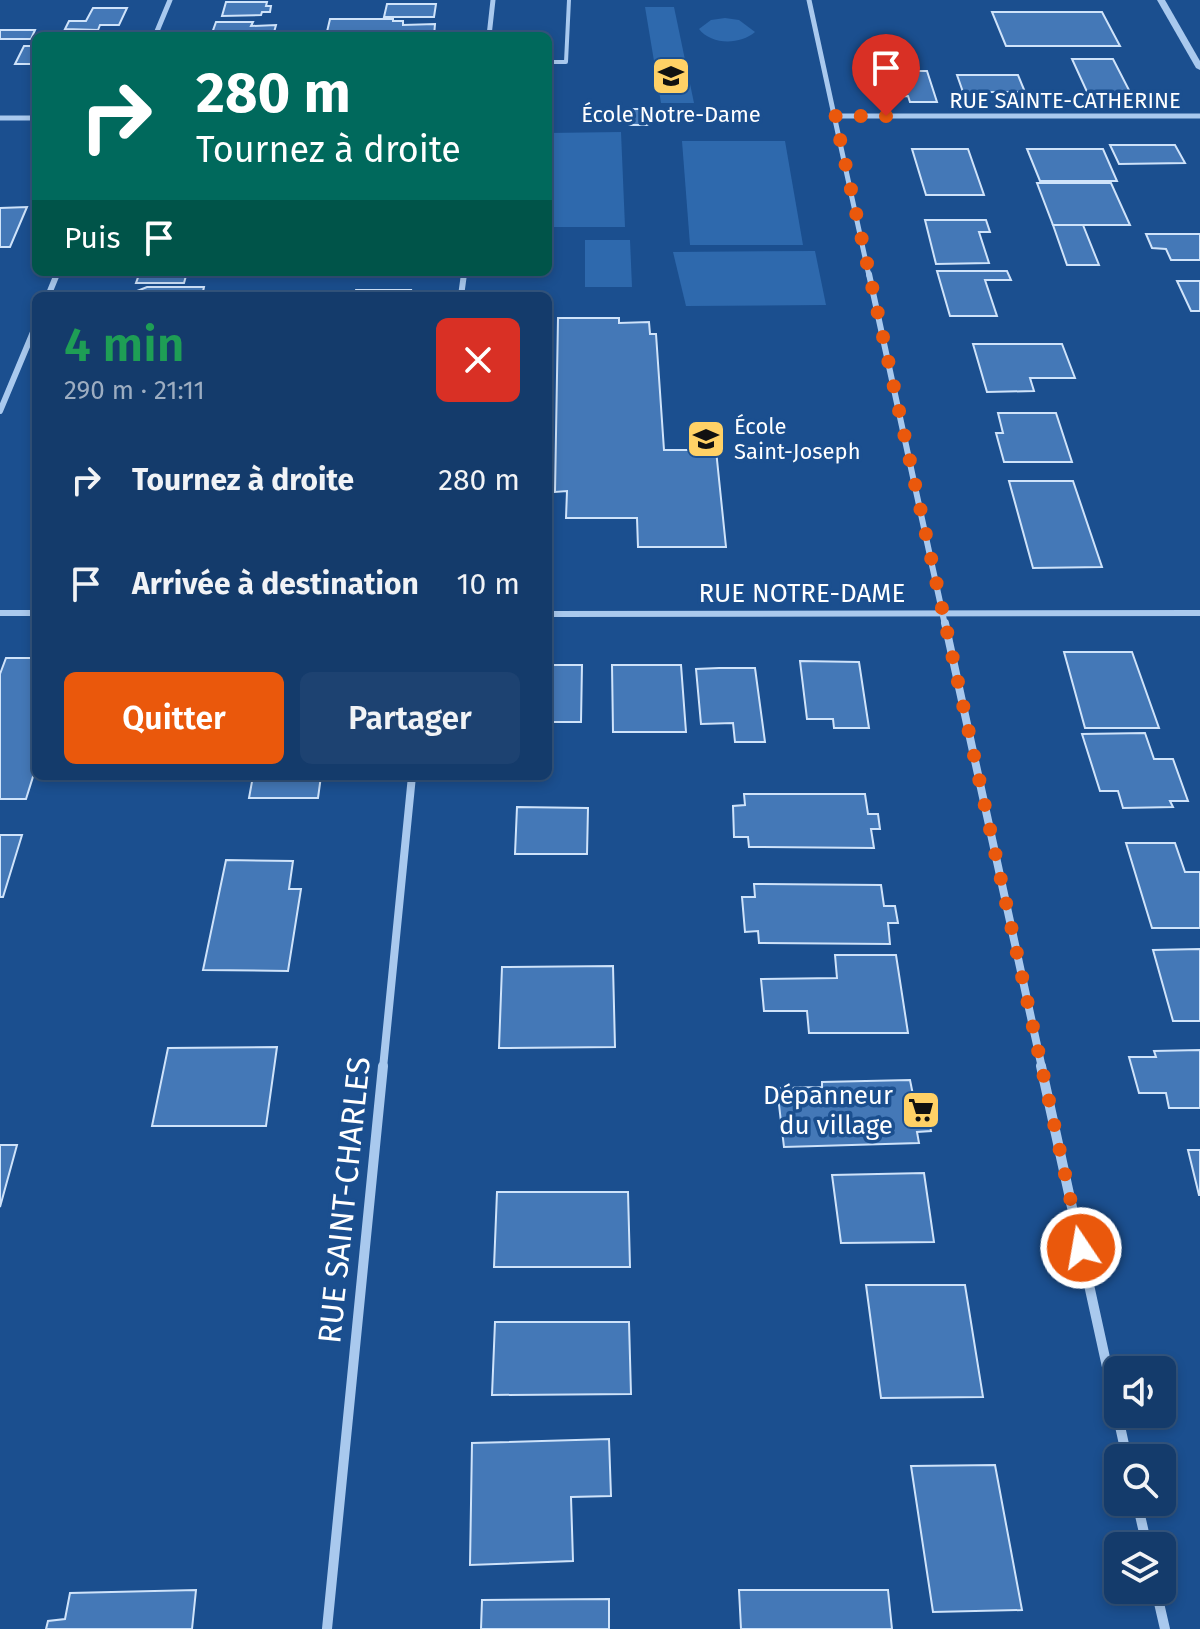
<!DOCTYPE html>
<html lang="fr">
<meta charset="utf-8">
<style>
body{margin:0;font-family:"Fira Sans",sans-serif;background:#1d4271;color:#f1f3f6;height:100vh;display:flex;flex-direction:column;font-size:30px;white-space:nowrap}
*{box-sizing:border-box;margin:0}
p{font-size:26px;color:#9dadc1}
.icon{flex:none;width:44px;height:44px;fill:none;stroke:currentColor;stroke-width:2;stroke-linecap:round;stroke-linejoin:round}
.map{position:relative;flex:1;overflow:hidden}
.details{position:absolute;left:32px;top:292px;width:520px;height:488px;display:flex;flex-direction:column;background:#143b6b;border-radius:12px;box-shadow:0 4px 12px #0003,0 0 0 2px #33557e}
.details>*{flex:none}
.guide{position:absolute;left:32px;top:32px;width:520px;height:244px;border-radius:12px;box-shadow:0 4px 12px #0003,0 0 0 2px #33557e;background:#00695c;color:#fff;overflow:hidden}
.buttons{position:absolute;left:1104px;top:1356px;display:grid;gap:16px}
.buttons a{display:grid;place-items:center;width:72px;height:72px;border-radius:12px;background:#143b6b;box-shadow:0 4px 12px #0003,0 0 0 2px #33557e;font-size:40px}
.pin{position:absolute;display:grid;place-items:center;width:68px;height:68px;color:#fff;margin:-82px -34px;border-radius:50% 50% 50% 0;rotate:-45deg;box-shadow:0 0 8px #0007}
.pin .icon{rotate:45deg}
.me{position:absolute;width:88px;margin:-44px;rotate:348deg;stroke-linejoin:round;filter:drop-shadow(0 0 6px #0008)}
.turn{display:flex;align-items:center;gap:28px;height:168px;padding:0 32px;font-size:36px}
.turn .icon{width:104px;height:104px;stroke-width:2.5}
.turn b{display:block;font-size:56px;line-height:68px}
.then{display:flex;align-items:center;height:76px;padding:0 32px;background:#0003;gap:16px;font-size:30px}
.round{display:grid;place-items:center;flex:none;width:84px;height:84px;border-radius:12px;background:#1d4271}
.head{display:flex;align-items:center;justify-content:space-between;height:136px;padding:0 32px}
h1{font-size:48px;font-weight:600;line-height:60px;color:#1e9e55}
.button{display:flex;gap:16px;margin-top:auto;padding:16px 32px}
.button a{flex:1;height:92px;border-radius:12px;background:#ea580c;color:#fff;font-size:32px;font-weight:600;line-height:92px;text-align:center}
.button a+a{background:#1d4271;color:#f1f3f6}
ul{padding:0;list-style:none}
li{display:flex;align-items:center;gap:24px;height:104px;padding:0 32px}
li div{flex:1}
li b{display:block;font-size:30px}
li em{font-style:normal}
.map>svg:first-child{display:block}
</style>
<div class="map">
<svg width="1200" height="1629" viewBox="0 0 1200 1629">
<rect width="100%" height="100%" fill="#1b4f8f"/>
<g fill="#2e69ad">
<path d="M645,7H674L694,103H661Z"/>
<path d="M725,18L739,20L755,32C740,45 711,45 699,29L711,20Z"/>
<path d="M621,132L625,227H548V133Z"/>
<path d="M682,141H785L803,245H690Z"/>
<path d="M585,240H630L632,287H585Z"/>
<path d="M815,251L826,305L686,306L673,252Z"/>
</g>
<g fill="#4478b7" stroke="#cfe3fa" stroke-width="2">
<path d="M226,2H267L266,6H271L270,12H262L261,15L222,16Z"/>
<path d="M387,4H436L434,17H384Z"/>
<path d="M93,8H127L119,25H100L98,30L65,29L69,21H86Z"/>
<path d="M992,12H1102L1120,46H1006Z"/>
<path d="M330,19H393V21H403V25L435,24L434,36H326Z"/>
<path d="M216,22H253L251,26L276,25L273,36H211Z"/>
<path d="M35,30L31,39H0V30Z"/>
<path d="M24,46H36V64H15Z"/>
<path d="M1072,59H1113L1131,94H1088Z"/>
<path d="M879,71H927L937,102H910L908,96L885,97L882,86H874L872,80H882Z"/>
<path d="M957,75H1018L1025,92H963Z"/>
<path d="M627,109H644L654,113L656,120L647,125H631L619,121L618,114Z"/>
<path d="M1110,145H1175L1185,163L1119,164Z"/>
<path d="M912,149H968L984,195H926Z"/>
<path d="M1027,149H1103L1117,181H1040Z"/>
<path d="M1037,183H1111L1130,225H1053Z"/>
<path d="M27,207L10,247H0V208Z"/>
<path d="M925,220H986L990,232H979L989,263L936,264Z"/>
<path d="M1053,225H1083L1099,265H1067Z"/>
<path d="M1146,234H1200V260H1171L1166,249L1152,248Z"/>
<path d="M937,271H1007L1011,280H985L997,316H950Z"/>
<path d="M140,272H187L184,283H136Z"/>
<path d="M1177,281H1200V311H1191Z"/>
<path d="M147,287H204L202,296H136L137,291Z"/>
<path d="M356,290H411L410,296H354Z"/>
<path d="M558,318H619V323L649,322L650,334H656L664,450H716L726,547H638L637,518H566L567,491L555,492Z"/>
<path d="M973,344H1062L1075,378H1030L1034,391L987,392Z"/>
<path d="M998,413H1056L1072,462H1004L996,433H1003Z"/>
<path d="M1009,481H1073L1102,567L1033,568Z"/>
<path d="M1064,652H1132L1159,728H1085Z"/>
<path d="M6,658H36V767L26,799H0V674Z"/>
<path d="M800,661L859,662L869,728H834L833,719H807Z"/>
<path d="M548,665H582L581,722H548Z"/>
<path d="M612,665H681L686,732H613Z"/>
<path d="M719,668H755L765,742H735L733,723L701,724L696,669Z"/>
<path d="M1145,733L1154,759H1173L1188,801H1170L1173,807L1123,808L1118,791H1100L1082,734Z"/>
<path d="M253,776H321L318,798H249Z"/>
<path d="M744,794H865L868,814H878L880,829H871L874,848L749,847L748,837H734L733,806L745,805Z"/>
<path d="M517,807L588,808L587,854H515Z"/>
<path d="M0,835H22L3,897H0Z"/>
<path d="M1126,843H1175L1185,872H1200V928H1152Z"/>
<path d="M226,860L293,861L289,889H301L288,971L203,970Z"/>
<path d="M754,884L881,885L884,906H895L898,923H888L890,944L759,943L758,931L745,932L742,897H755Z"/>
<path d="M1200,949V1021H1173L1153,950Z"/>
<path d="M835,955H896L908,1033H809L807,1011H764L761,979L837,978Z"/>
<path d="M613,966L615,1047L499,1048L502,967Z"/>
<path d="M277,1047L266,1126H152L168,1048Z"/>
<path d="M1200,1050V1108H1169L1166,1093H1139L1129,1057H1156L1154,1051Z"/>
<path d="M910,1080L913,1095L924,1094L931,1131L917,1132L919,1143L784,1147L777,1088L822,1087V1082Z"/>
<path d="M0,1145H17L0,1207Z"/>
<path d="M1188,1150H1200V1195H1199Z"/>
<path d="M924,1173L934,1242L841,1243L832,1175Z"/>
<path d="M497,1192H628L630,1267H494Z"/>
<path d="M866,1285H965L983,1397L881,1398Z"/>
<path d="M495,1322H629L631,1394L492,1395Z"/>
<path d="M609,1439L611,1496L571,1497L573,1561L470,1565L472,1443Z"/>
<path d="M995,1465L1022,1610L933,1612L911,1466Z"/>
<path d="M196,1590L192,1629H46L48,1621L65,1619L70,1593Z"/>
<path d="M739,1590H888L892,1629H741Z"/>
<path d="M609,1599V1629H481L482,1600Z"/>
</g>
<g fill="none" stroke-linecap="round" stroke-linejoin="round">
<path stroke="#a9c9ee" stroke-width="4" d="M548,62H566L569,0"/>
<g stroke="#a9c9ee" stroke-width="5">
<path d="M809,0L869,276"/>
<path d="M155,36L170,0"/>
<path d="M489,36L493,0"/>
<path d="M835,116H1200"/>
<path d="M0,118H36"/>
<path d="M56,276L58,272"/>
<path d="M464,276V272"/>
</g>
<g stroke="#a9c9ee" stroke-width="6">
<path d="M869,274L945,625"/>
<path d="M48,296L57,274"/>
<path d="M461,296L464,274"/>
<path d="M0,411L36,325"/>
<path d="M0,613H36"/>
<path d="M548,614L1200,613"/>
</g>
<g stroke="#a9c9ee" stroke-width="8">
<path d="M945,623L1042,1068"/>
<path d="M383,1068L412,776"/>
</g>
<g stroke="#a9c9ee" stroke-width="10">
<path d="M1041,1066L1127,1458"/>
<path d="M1137,1502L1147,1546"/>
<path d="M1156,1590L1165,1629"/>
<path d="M327,1629L383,1066"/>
</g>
<path fill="#a9c9ee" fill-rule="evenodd" d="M1157,0H1165L1200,61V70L1196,68Z"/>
</g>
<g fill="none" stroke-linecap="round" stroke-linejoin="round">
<path stroke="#ea580c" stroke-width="14" stroke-dasharray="0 25.2" d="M886,116H835L1081,1248"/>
</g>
<defs>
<g id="school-square" transform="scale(2)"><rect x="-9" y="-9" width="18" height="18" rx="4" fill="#ffd166" stroke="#1b4f8f"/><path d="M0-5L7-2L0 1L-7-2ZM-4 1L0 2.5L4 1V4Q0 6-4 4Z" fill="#111"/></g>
<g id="supermarket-square" transform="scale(2)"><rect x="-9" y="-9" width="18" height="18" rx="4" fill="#ffd166" stroke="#1b4f8f"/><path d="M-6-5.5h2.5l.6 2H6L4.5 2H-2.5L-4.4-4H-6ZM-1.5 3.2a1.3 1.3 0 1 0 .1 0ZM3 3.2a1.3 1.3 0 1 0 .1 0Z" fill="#111"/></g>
</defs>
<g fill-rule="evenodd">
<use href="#school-square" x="671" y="76"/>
<use href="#school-square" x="706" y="439"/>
<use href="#supermarket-square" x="921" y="1110"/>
</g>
<g text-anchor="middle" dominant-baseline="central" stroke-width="7" stroke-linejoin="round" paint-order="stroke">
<g font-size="22" fill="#fff" stroke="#1b4f8f">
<text x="1065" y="100">RUE SAINTE-CATHERINE</text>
</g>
<g font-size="22" fill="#fff" stroke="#1b4f8f">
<text x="671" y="114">École Notre-Dame</text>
<text x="734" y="426" text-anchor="start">École<tspan x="734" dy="25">Saint-Joseph</tspan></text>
</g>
<g font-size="26" fill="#fff" stroke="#1b4f8f">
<text x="802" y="593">RUE NOTRE-DAME</text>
</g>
<g font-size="26" fill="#fff" stroke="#1b4f8f" text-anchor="end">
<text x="893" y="1095">Dépanneur<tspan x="893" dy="30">du village</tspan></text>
</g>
<g font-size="32" fill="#fff" stroke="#1b4f8f">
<text transform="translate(344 1200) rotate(-84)">RUE SAINT-CHARLES</text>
</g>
</g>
</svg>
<div class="buttons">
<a><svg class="icon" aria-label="sound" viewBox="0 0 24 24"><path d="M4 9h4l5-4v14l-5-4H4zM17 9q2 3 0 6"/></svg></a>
<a><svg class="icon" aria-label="search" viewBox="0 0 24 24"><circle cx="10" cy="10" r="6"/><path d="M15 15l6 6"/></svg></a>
<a><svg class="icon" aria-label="layers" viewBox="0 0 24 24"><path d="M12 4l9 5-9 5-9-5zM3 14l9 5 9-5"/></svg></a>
</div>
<div class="pin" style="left:886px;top:116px;background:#d93025"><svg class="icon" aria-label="arrive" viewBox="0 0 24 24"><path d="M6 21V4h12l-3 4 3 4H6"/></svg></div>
<svg class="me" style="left:1081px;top:1248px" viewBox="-20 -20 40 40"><circle r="17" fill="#ea580c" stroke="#fff" stroke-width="3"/><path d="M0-11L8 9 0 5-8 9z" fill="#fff"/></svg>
<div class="guide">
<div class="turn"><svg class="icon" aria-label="right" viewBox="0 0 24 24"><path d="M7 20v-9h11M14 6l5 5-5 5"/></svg><div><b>280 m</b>Tournez à droite</div></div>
<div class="then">Puis<svg class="icon" aria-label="arrive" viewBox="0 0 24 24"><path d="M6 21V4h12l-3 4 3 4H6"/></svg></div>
</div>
<section class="details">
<div class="head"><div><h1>4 min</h1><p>290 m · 21:11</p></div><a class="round" style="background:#d93025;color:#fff"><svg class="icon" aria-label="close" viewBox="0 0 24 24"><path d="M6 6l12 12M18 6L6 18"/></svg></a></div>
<ul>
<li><svg class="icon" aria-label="right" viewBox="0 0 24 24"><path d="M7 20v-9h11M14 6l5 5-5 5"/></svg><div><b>Tournez à droite</b></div><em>280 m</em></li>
<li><svg class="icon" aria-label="arrive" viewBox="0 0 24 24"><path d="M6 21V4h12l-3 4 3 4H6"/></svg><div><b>Arrivée à destination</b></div><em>10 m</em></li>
</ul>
<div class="button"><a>Quitter</a><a>Partager</a></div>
</section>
</div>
